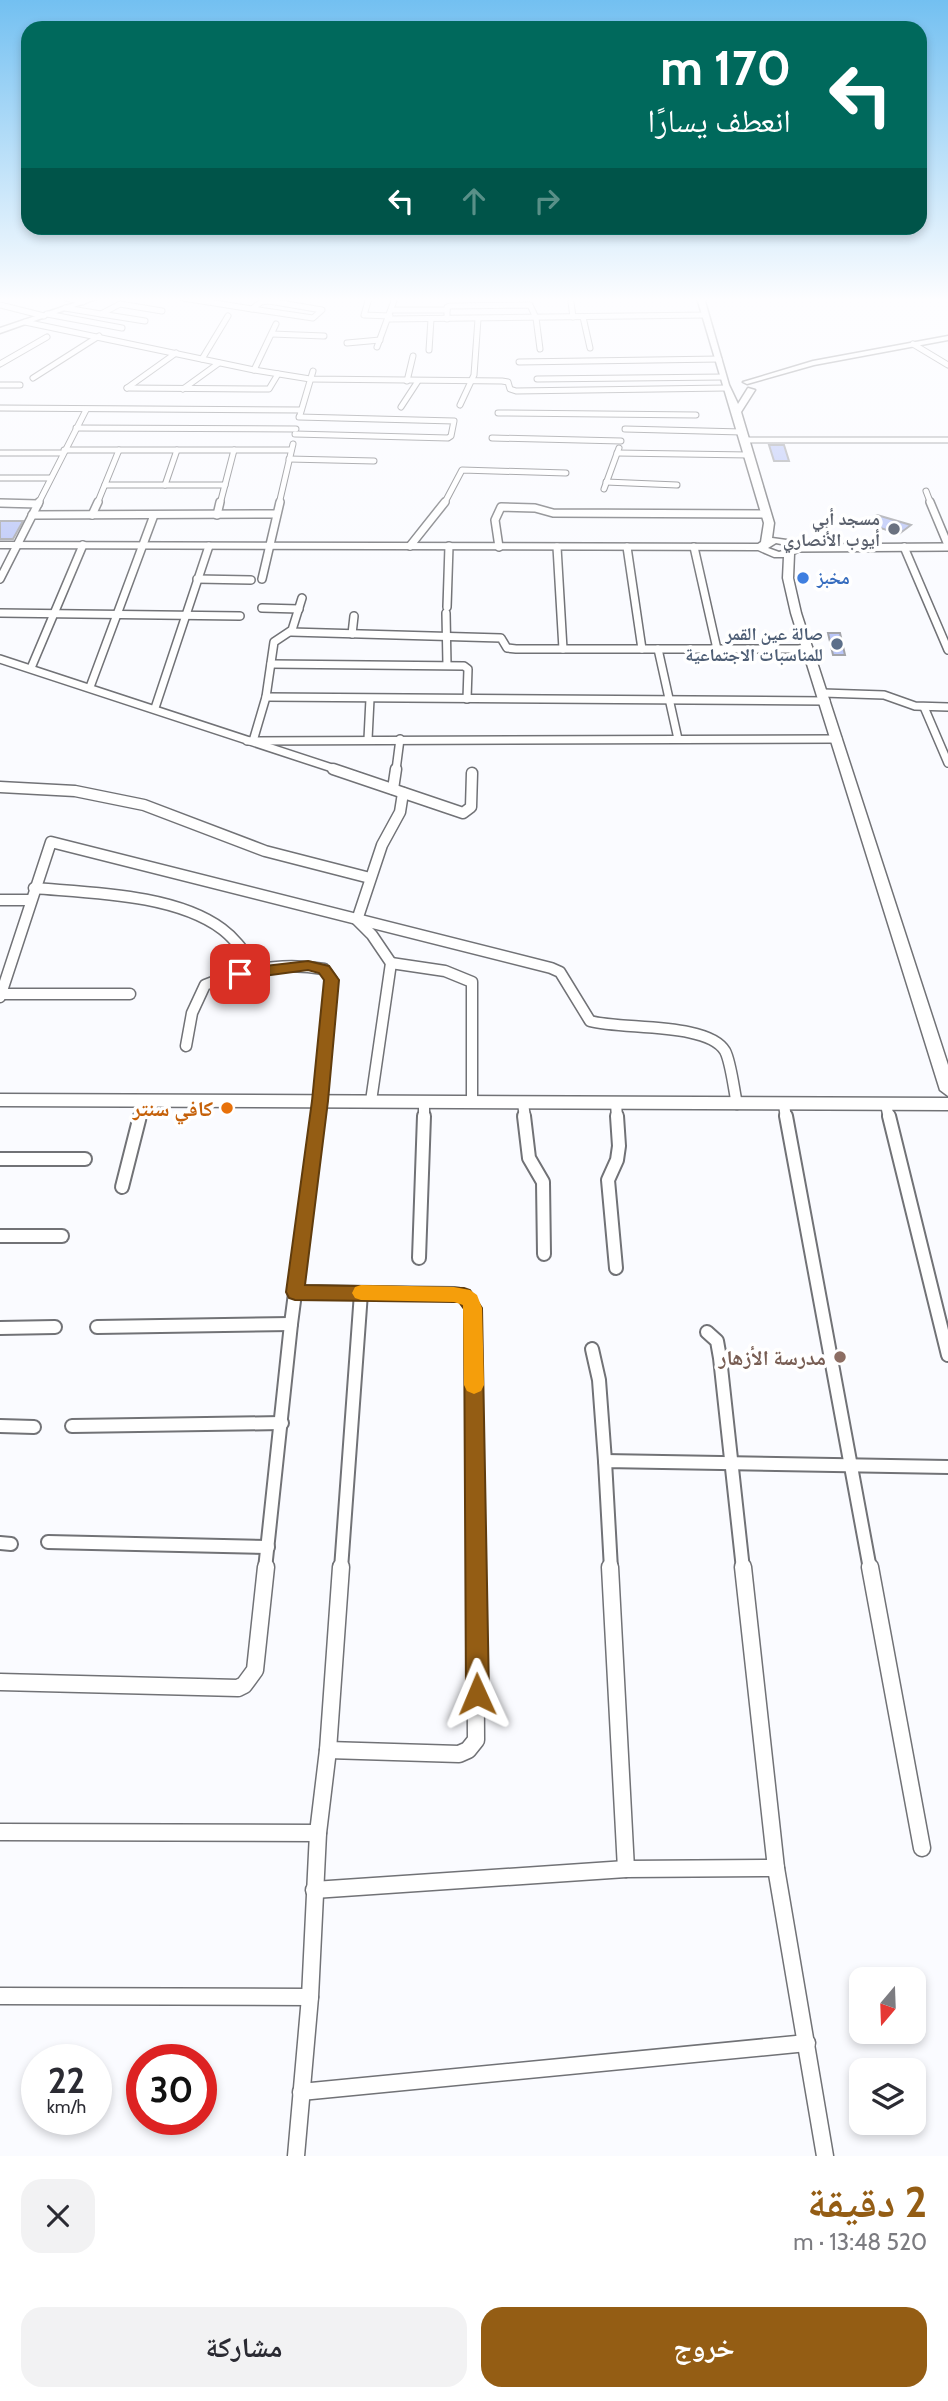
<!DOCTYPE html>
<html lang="ar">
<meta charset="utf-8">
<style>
body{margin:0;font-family:Cabin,"Noto Naskh Arabic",sans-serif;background:#f2f2f3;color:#2b2b33;direction:rtl;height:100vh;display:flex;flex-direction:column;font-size:26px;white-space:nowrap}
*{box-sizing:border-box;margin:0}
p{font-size:23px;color:#7c7c81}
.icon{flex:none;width:38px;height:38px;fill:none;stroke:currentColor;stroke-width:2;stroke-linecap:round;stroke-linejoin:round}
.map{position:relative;height:2156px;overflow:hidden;direction:ltr}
.drawer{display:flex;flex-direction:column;background:#fff;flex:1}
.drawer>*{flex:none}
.hud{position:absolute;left:21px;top:21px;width:906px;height:214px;border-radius:21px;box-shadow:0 4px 10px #0003;direction:rtl;background:#00695c;color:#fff;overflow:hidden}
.needle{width:46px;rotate:199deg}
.fabs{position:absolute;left:849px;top:1967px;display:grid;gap:14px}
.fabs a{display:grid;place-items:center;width:77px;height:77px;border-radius:14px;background:#fff;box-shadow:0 4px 10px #0003;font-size:35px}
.speed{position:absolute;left:21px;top:2044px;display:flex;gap:14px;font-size:35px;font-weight:700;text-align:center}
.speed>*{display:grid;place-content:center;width:91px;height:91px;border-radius:50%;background:#fff;box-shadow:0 4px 10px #0003;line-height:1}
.speed small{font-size:18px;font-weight:400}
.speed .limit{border:10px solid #d22;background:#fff;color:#111}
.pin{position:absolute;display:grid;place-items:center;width:60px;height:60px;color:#fff;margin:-30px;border-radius:14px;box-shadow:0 4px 10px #0006}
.me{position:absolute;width:77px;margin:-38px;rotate:359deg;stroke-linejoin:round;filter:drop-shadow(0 0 5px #0008)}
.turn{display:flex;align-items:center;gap:24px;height:147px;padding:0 21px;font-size:32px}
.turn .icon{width:91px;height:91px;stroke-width:2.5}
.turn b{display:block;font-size:49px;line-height:60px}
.lanes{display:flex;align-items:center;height:66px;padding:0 21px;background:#0003;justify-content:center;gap:35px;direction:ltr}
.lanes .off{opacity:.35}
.round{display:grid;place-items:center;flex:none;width:74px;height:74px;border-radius:21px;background:#f2f2f3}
.summary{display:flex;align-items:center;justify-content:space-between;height:119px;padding:0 21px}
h1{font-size:42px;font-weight:700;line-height:52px;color:#945d14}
.button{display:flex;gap:14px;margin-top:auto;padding:14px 21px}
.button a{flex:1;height:80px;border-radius:21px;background:#945d14;color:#fff;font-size:28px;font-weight:700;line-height:80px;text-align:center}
.button a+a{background:#f2f2f3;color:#2b2b33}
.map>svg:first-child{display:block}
</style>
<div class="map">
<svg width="948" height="2156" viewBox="0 0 948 2156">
<rect width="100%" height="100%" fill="#fafbff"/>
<g fill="#b9c5f7" stroke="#a3a4a9" stroke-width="2">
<path d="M769,445H784L789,461H774Z"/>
<path d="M877,515L911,525L899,534L865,523Z"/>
<path d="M0,521H23L13,539H0Z"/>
<path d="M828,633H840L845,655H833Z"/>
</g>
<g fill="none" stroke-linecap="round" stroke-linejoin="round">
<g stroke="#717276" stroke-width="7">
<g id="street-far4">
<path d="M66,298L83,302"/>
<path d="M183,298L252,309"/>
<path d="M369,298L364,315L390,316"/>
<path d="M269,301L322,310L313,318L252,309L261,302Z"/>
<path d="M571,302L573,317"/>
<path d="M0,305L44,316"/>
<path d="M65,308L101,314L120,304L162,311"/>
<path d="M392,310H447"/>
<path d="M47,314L122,328"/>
<path d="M101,314L145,321"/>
<path d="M583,317L590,348"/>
<path d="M389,319L706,315"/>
<path d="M447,319V307L450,306L530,305L536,318L540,349"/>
<path d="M25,322L254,370L310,379L502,381L508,382L510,389L516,391L726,388"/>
<path d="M272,334L324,336"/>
<path d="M347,343L380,340"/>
<path d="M913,344L948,365"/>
<path d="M377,347L395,298"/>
<path d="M429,350L431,319"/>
<path d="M202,359L228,316"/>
<path d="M519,362L719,359"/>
<path d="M0,364L47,337"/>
<path d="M254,370L276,324"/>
<path d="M33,378L99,336"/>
<path d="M537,379L723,377"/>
<path d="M407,381L413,356"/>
<path d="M0,385H20"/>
<path d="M127,388L269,389L278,374"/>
<path d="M127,388L176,353"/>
<path d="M183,389L219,363"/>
<path d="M460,405L474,375L478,319"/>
<path d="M401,407L418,381"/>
<path d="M0,408L301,410"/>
<path d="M498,413L696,415"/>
<path d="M300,415L313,371"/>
<path d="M76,428L296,429"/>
<path d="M625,429L742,432"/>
<path d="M295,434L448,438L451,436L454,421L299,417"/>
<path d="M492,438L621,441"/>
<path d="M744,440H948"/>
<path d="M64,450H291"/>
<path d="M0,453H62"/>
<path d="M617,453L749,455"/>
<path d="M289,459L374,461"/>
<path d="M0,478H50"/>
<path d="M606,482L677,485"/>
<path d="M105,485H225"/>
<path d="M165,485L177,450"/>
<path d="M604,489L619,448"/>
<path d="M926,491L931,504"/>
<path d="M0,503L19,504"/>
<path d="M38,504L86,410"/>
<path d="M97,504L119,450"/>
<path d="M220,504L234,450"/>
<path d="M279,504L293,444"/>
<path d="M444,504L462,470L566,473"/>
</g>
</g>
<g stroke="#717276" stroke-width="10">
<g id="street-far3">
<path d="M930,502L948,545"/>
<path d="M0,503L38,504"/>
<path d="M32,515L275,514"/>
<path d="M92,515L98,502"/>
<path d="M217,515L220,502"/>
<path d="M410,546L445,502"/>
<path d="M499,547L495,520L501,507L535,508L553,513L766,514"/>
<path d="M557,547L563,649"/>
<path d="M627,547L642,649"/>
<path d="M694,547L717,649"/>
<path d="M904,547L948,650"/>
<path d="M795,548L948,547"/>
<path d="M0,579L39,502"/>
<path d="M197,579L251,580"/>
<path d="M262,579L280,502"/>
<path d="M447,607L449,546"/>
<path d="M262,608L299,609"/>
<path d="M0,613L240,616"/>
<path d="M446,613L447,665"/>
<path d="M291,632L501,638L507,648L516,649H809"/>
<path d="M352,634L354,616"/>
<path d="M658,649L678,739"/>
<path d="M0,659L338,770"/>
<path d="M271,664L464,666L468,669L467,699"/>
<path d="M31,668L83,545"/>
<path d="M90,687L154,515"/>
<path d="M823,693L884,695L915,706L948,707"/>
<path d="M266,697L826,701"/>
<path d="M924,707L948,763"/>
<path d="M155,708L209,546"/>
<path d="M368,739L370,699"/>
<path d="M247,741L838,739"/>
<path d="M253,741L266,697L274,642L292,630L302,598"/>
<path d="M396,770L400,739"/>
</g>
</g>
<g stroke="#717276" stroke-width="13">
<g id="street-far2">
<path d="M333,769L463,813L471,807L472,773"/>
<path d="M0,787L75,791L144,805L265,851L370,878"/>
<path d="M393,789L396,769"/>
<path d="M34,888C91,893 175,894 222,929C237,940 247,956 258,970"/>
<path d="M0,900H30"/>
<path d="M391,963L445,971L472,982V1102"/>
<path d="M0,994H130"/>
<path d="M0,997L51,842L551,968L560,972L590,1021C622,1030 708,1022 725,1051C731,1062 734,1091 737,1104"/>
<path d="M186,1046L192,1013L205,985C243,969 284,962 324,969L332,980L318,1118"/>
<path d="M371,1101L391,963L372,935L357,920L382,845L400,812L403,793"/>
<path d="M523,1103L525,1118"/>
<path d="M616,1103L617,1118"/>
<path d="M784,1105L786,1118"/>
<path d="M886,1105L889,1118"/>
<path d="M140,1118L144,1101"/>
<path d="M424,1118V1102"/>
</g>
</g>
<g stroke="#717276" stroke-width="16">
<g id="street-far1">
<path d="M524,1116L529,1158L543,1182L544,1254"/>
<path d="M786,1116L870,1569"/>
<path d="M889,1116L948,1355"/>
<path d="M0,1159H85"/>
<path d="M122,1187L140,1116"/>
<path d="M0,1236H62"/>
<path d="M419,1258L424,1116"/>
<path d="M616,1268L608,1180L617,1160L619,1146L617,1116"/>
<path d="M295,1292L454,1294C464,1295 469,1298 473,1308L475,1569"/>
<path d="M97,1327L291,1324"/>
<path d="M0,1328L55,1327"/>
<path d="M707,1332L717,1341L720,1358L743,1569"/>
<path d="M592,1349L599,1380L605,1461"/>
<path d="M0,1426L34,1427"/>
<path d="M72,1426L282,1423"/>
<path d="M48,1542L268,1547"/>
<path d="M0,1543L11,1544"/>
<path d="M265,1569L291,1324L318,1116"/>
<path d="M341,1569L361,1293"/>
<path d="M611,1569L605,1461L948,1467"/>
</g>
</g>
<g stroke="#717276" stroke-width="19">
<g id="street">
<path d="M610,1567L626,1869"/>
<path d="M743,1567L776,1868L825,2156"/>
<path d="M870,1567L922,1848"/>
<path d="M0,1682L238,1688L244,1685L255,1670L266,1567"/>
<path d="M328,1750L459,1754L468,1750L476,1740L475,1567"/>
<path d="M0,1832L318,1833"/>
<path d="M314,1890L626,1869L776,1868"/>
<path d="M0,1996L310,1997"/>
<path d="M301,2092L807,2043"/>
<path d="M296,2156L310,1997L318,1833L328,1750L341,1567"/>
</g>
</g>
<g stroke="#717276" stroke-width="3">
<g id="secondary">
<path d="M89,298H99L0,333V328Z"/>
<path d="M697,298H704L729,385L738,404L748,388L755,390L741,412L774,523L772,538L794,541L800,551L794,554L793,578L801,613L948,1065V1096L940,1090L791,613L783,578L784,557H774L758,550L0,548V542L758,544L761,542L764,523ZM776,543L786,545L789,549L779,552L768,548Z"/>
<path d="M948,336V340L814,365L747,384L743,382L813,361Z"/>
<path d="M0,1094L948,1098V1110L0,1106Z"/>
</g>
</g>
<use href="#street-far4" stroke="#fff" stroke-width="5"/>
<use href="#street-far3" stroke="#fff" stroke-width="7"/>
<use href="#street-far2" stroke="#fff" stroke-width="10"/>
<use href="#street-far1" stroke="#fff" stroke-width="12"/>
<use href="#street" stroke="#fff" stroke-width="16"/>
<use href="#secondary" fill="#fff" fill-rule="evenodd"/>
</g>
<linearGradient id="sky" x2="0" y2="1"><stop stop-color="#73c0f1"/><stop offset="0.5" stop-color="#fdfdff"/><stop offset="1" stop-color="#fdfdff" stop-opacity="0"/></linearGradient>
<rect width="948" height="599" fill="url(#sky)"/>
<path fill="#945d14" stroke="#603c0d" stroke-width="2" d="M308,961L329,966L339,980L328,1101L305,1285L464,1288L470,1290L482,1308L489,1694L485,1702L477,1705L469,1702L466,1694L464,1309L459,1302H454L295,1300L289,1298L286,1292L312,1101L324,980L319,973L308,970L240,979L233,974L240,969Z"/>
<path fill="#f59e0b" d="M361,1285L454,1287L470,1290L477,1295L482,1308L484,1385L481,1391L474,1394L467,1391L464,1385L463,1305L454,1302L361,1300L355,1298L352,1293L355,1287Z"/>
<circle fill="#6b7280" stroke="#fff" stroke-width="2.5" cx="894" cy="529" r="7"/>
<circle fill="#3f7fe0" stroke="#fff" stroke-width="2.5" cx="803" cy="578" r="7"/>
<circle fill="#5c6f8a" stroke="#fff" stroke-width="2.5" cx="837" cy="644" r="7"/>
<circle fill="#e8710a" stroke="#fff" stroke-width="2.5" cx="227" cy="1108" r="7"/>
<circle fill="#8d6e63" stroke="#fff" stroke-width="2.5" cx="840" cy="1357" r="7"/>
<g text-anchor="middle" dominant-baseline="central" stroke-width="7" stroke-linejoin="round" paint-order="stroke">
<g font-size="18" font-weight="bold" fill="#5b616d" stroke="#fff" text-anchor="end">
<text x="880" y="519">مسجد أبي<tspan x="880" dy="21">أيوب الأنصاري</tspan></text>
</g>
<g font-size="18" font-weight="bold" fill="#366cbe" stroke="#fff" text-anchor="start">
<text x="817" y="578">مخبز</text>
</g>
<g font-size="18" font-weight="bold" fill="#4e5e75" stroke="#fff" text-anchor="end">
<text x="823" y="634">صالة عين القمر<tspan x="823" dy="21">للمناسبات الاجتماعية</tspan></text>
</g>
<g font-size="21" font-weight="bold" fill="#c56008" stroke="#fff" text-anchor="end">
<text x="213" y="1108">كافي سنتر</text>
</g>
<g font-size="21" font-weight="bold" fill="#785e54" stroke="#fff" text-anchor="end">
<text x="826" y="1357">مدرسة الأزهار</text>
</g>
</g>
</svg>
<div class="fabs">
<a><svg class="needle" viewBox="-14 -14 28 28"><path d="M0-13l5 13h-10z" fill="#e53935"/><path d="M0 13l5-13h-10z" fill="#7c7c81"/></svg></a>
<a><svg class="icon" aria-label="layers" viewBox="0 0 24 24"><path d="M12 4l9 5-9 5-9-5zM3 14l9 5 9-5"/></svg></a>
</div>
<div class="speed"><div>22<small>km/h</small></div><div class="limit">30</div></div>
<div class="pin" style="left:240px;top:974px;background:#d93025"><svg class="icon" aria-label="arrive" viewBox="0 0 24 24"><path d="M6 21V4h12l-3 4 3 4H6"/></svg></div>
<svg class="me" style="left:477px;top:1694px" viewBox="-20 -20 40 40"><path d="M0-17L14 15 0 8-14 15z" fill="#945d14" stroke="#fff" stroke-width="4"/></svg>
<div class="hud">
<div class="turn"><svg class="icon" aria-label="left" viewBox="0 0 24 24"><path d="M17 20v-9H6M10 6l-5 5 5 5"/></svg><div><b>170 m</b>انعطف يسارًا</div></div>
<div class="lanes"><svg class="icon" aria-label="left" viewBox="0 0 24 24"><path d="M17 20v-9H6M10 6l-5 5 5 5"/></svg><svg class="icon off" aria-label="ahead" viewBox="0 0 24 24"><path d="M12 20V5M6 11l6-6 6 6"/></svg><svg class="icon off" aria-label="right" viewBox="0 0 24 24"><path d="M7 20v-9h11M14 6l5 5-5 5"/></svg></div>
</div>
</div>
<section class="drawer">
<div class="summary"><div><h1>2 دقيقة</h1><p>520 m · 13:48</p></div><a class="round"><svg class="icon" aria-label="close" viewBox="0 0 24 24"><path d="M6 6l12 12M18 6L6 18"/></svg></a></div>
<div class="button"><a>خروج</a><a>مشاركة</a></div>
</section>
